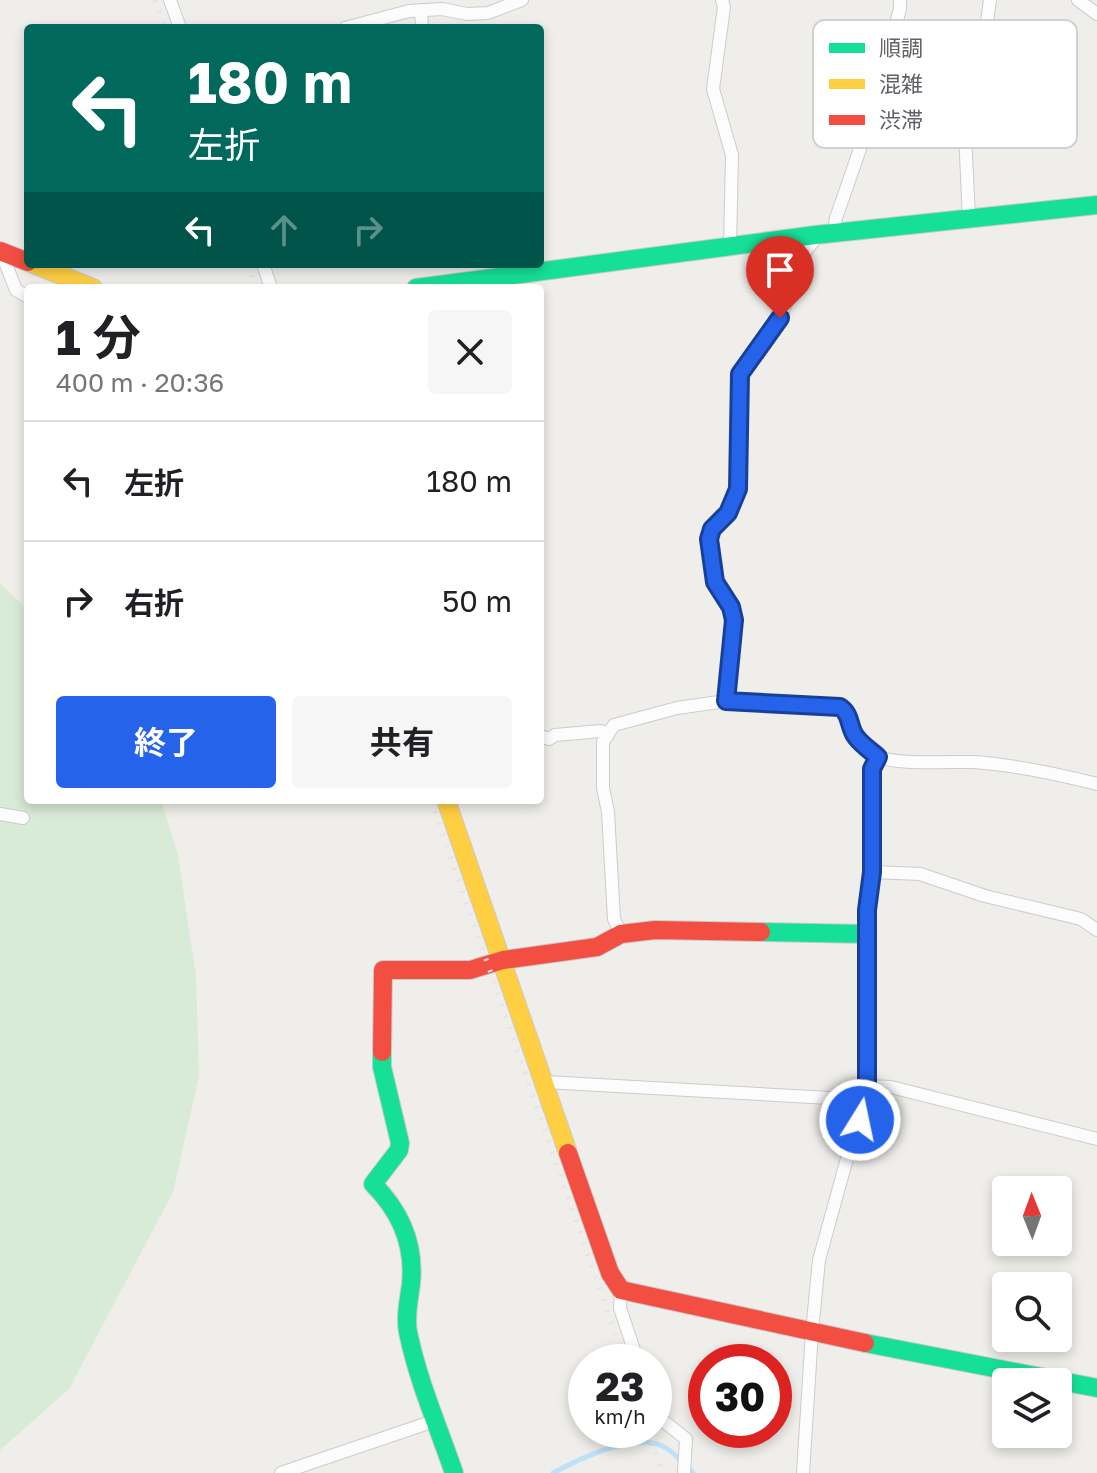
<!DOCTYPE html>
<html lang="ja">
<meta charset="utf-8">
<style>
body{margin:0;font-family:"Golos Text","Noto Sans JP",sans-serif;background:#f6f6f6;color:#202124;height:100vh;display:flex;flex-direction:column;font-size:30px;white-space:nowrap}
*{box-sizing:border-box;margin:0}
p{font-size:26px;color:#757577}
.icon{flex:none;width:44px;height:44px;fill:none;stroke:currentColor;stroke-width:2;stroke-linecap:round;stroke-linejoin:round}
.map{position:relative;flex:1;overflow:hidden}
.panel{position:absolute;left:24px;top:284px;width:520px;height:520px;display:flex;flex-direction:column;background:#fff;border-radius:8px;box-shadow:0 4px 12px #0003}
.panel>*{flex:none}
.hud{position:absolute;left:24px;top:24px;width:520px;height:244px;border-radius:8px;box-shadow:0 4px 12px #0003;background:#00695c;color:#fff;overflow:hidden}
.needle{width:52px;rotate:359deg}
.tools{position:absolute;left:992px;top:1176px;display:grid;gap:16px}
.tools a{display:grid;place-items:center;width:80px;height:80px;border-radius:8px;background:#fff;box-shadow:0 4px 12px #0003;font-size:40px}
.speed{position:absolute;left:568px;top:1344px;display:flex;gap:16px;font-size:40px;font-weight:700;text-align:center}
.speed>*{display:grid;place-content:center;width:104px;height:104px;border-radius:50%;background:#fff;box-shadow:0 4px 12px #0003;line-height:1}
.speed small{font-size:20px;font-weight:400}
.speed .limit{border:12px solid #d22;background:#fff;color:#111}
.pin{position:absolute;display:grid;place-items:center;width:68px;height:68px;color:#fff;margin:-82px -34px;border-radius:50% 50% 50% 0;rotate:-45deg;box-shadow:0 0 8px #0007}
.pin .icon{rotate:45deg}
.me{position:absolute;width:88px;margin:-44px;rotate:10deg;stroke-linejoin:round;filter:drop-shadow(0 0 6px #0008)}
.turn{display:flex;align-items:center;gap:28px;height:168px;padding:0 32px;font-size:36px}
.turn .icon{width:104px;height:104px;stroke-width:2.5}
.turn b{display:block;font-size:56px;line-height:68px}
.lanes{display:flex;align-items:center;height:76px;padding:0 32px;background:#0003;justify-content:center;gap:40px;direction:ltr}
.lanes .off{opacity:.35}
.round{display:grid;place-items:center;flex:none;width:84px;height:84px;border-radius:8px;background:#f6f6f6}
.head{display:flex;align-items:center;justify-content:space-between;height:136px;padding:0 32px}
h1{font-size:48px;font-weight:700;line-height:60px}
.primary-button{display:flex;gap:16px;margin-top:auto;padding:16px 32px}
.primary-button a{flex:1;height:92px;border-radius:8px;background:#2563eb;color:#fff;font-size:32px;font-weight:700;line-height:92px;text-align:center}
.primary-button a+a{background:#f6f6f6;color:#202124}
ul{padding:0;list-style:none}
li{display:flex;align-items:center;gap:24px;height:120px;padding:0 32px;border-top:2px solid #e0e0e0}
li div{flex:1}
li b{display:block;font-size:30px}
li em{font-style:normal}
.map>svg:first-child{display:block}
</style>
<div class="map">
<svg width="1097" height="1473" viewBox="0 0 1097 1473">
<rect width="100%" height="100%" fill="#efeeea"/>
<path fill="#d8ebd6" d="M0,583L28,610V800H161L178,855L196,977L199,1075L173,1192L69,1389L0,1450Z"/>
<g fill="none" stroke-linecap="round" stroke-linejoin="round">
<path stroke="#bfe0f9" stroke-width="5" d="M553,1473C579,1459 637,1430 666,1448C676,1454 685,1465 693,1473"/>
<g stroke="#cbcccc" stroke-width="14">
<g id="street">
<path d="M170,0L180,28"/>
<path d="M722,0L724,7L713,89L732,155L730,247"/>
<path d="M1078,0L1097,14"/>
<path d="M421,10L422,28"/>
<path d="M345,28L409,11L442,9L467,14L488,13L522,0"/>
<path d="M969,219L965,134L981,65L990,0"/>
<path d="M834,233L836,218L861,146L900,9V0"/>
<path d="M1,252L16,290L28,297"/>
<path d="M263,264L271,288"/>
<path d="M726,701L734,620L731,607L715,582L709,539L712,529L728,513L738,489L740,374L780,318L786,303L791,274L798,260L813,242L815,235"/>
<path d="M540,736L549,739L555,735L601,731L607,733"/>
<path d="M0,814L23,818"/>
<path d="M872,872L920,874L985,896L1081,919L1097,930"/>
<path d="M621,934L614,919L608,812L603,788V742L614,725L677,708L726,701L840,707C851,713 848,723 853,733C857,741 868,750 875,755C893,766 951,761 974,762C1016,765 1057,774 1097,784"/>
<path d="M545,1082L848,1099L866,1098"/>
<path d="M867,1086L891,1087L1097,1139"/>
<path d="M621,1290L620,1308L638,1362"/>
<path d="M654,1410L656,1415L686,1439L684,1473"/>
<path d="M281,1473L437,1420"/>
<path d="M803,1473L812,1332L819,1260L867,1086V910L872,872V769L878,757"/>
</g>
</g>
<g stroke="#cacacb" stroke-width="20">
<g id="fast">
<path d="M416,288L815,235L1097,205"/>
<path d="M761,932L867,934"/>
<path d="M382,1052V1067L400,1143L399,1150L373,1184C401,1212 415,1244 411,1284C409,1300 405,1316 408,1332C418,1381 438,1426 454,1473"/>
<path d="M865,1343L1097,1388"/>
</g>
</g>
<g stroke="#cacacb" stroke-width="20">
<g id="slow">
<path d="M33,264L93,288"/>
<path d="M446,800L568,1153"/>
</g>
</g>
<g stroke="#cacacb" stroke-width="20">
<g id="jam">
<path d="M0,251L28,262"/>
<path d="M382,1052L383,970H470L503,960L597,947L621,934L655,930L761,932"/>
<path d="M568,1153L610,1273L621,1290L865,1343"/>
</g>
</g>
<use href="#street" stroke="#fdfcfc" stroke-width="12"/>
<use href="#fast" stroke="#16e098" stroke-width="18"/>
<use href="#slow" stroke="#ffcf43" stroke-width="18"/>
<use href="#jam" stroke="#f24e42" stroke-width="18"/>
<g stroke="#e4e4e4" stroke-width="5" stroke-dasharray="2 10" stroke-linecap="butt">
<path d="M155,0L165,28"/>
<path d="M248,264L256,288"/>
<path d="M431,800L625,1362"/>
<path d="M648,1430L663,1473"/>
</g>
</g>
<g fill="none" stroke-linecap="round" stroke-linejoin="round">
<g stroke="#184099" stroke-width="20">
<path id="route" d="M780,318L740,374L738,489L728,513L712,529L709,539L715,582L731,607L734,620L726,701L840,707C852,715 848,727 856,737C862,745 871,751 878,757L872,769V872L867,910V1086L860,1120"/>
</g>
<use href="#route" stroke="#2563eb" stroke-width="14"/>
</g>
<rect x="813" y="20" width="264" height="128" rx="12" fill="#fff" stroke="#cfd0d2" stroke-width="2"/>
<rect x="829" y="43" width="36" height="10" fill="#16e098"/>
<rect x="829" y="79" width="36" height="10" fill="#ffcf43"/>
<rect x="829" y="115" width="36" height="10" fill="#f24e42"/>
<g font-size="22" fill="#5f6368">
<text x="879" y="56">順調</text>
<text x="879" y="92">混雑</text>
<text x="879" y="128">渋滞</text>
</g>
</svg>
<div class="tools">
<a><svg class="needle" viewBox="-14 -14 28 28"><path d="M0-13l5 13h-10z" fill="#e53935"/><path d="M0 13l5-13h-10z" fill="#757577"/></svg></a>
<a><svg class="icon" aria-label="search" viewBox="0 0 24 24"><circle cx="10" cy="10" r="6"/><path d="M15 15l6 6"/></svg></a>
<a><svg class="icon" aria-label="layers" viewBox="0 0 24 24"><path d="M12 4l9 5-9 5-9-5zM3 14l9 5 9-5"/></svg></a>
</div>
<div class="speed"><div>23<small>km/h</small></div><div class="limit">30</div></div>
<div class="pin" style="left:780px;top:318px;background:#d93025"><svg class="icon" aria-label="arrive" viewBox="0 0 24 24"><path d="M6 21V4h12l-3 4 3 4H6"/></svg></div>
<svg class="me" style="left:860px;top:1120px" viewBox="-20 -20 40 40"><circle r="17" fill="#2563eb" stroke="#fff" stroke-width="3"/><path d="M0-11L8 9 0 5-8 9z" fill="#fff"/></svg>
<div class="hud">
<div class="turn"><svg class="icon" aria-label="left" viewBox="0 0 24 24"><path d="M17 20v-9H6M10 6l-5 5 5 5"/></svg><div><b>180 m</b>左折</div></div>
<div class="lanes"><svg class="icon" aria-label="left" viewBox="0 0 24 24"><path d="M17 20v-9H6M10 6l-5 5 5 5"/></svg><svg class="icon off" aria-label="ahead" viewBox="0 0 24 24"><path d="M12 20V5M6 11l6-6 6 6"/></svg><svg class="icon off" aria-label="right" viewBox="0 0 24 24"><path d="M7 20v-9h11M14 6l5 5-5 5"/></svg></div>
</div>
<section class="panel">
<div class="head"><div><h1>1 分</h1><p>400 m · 20:36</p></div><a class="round"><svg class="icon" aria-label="close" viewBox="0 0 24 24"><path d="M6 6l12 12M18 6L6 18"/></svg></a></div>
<ul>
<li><svg class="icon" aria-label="left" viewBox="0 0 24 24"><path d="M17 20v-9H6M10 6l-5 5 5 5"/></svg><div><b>左折</b></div><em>180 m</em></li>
<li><svg class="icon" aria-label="right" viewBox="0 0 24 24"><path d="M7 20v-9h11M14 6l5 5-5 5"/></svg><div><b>右折</b></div><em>50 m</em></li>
</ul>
<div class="primary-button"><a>終了</a><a>共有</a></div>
</section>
</div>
